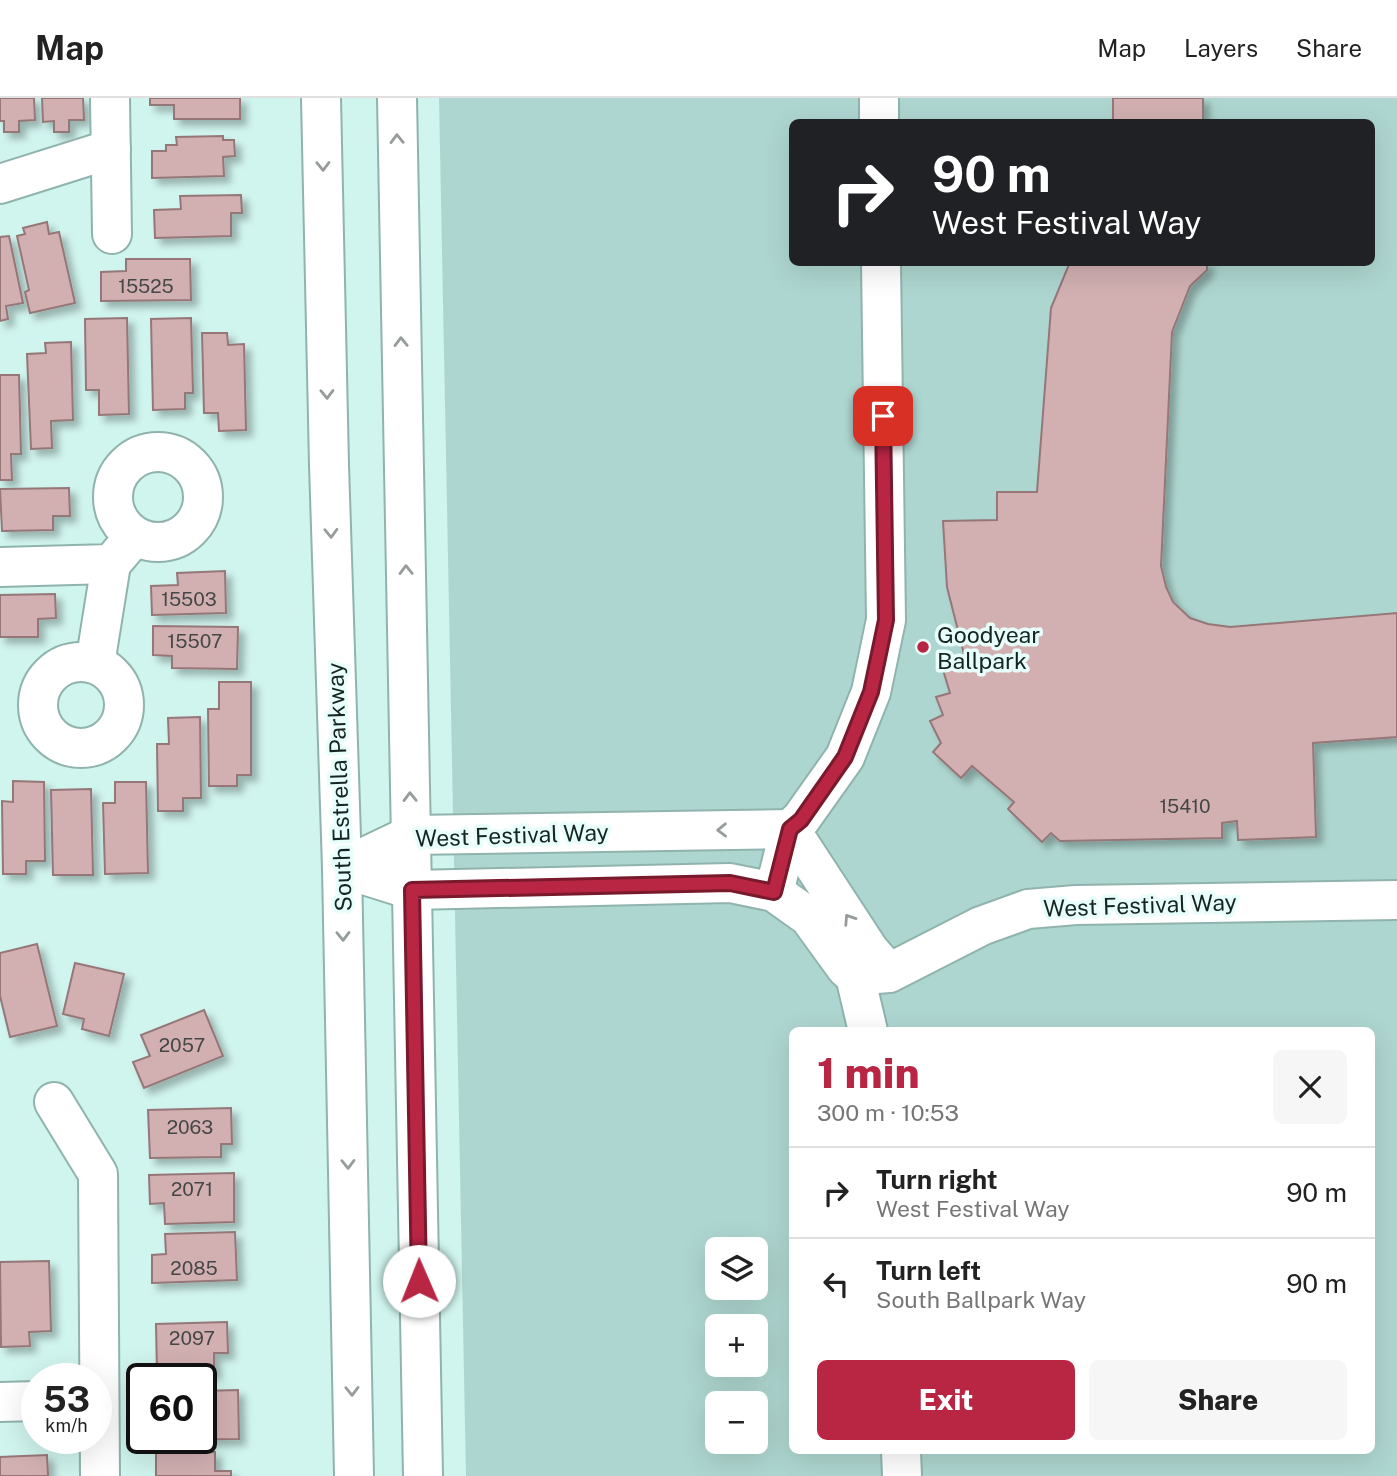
<!DOCTYPE html>
<meta charset="utf-8">
<style>
body{margin:0;font-family:"Public Sans",sans-serif;background:#f6f6f6;color:#222;height:100vh;display:flex;flex-direction:column;font-size:26px;white-space:nowrap}
*{box-sizing:border-box;margin:0}
p{font-size:23px;color:#767676}
.icon{flex:none;width:38px;height:38px;fill:none;stroke:currentColor;stroke-width:2;stroke-linecap:round;stroke-linejoin:round}
.map{position:relative;flex:1;overflow:hidden}
.panel{position:absolute;left:789px;top:929px;width:586px;height:427px;display:flex;flex-direction:column;background:#fff;border-radius:10px;box-shadow:0 7px 28px #0002}
.panel>*{flex:none}
.guide{position:absolute;left:789px;top:21px;width:586px;height:147px;border-radius:10px;box-shadow:0 7px 28px #0002;background:#202124;color:#fff;overflow:hidden}
.buttons{position:absolute;left:705px;top:1139px;display:grid;gap:14px}
.buttons a{display:grid;place-items:center;width:63px;height:63px;border-radius:10px;background:#fff;box-shadow:0 7px 28px #0002;font-size:35px}
.speed{position:absolute;left:21px;top:1265px;display:flex;gap:14px;font-size:35px;font-weight:700;text-align:center}
.speed>*{display:grid;place-content:center;width:91px;height:91px;border-radius:50%;background:#fff;box-shadow:0 7px 28px #0002;line-height:1}
.speed small{font-size:18px;font-weight:400}
.speed .limit{border:4px solid #111;border-radius:10px;background:#fff;color:#111}
.pin{position:absolute;display:grid;place-items:center;width:60px;height:60px;color:#fff;margin:-30px;border-radius:14px;box-shadow:0 4px 10px #0006}
.me{position:absolute;width:77px;margin:-38px;rotate:359deg;stroke-linejoin:round;filter:drop-shadow(0 0 5px #0008)}
.turn{display:flex;align-items:center;gap:24px;height:147px;padding:0 28px;font-size:32px}
.turn .icon{width:91px;height:91px;stroke-width:2.5}
.turn b{display:block;font-size:49px;line-height:60px}
.round{display:grid;place-items:center;flex:none;width:74px;height:74px;border-radius:10px;background:#f6f6f6}
.head{display:flex;align-items:center;justify-content:space-between;height:119px;padding:0 28px}
h1{font-size:42px;font-weight:800;line-height:52px;color:#b82644}
.action{display:flex;gap:14px;margin-top:auto;padding:14px 28px}
.action a{flex:1;height:80px;border-radius:10px;background:#b82644;color:#fff;font-size:28px;font-weight:800;line-height:80px;text-align:center}
.action a+a{background:#f6f6f6;color:#222}
ul{padding:0;list-style:none}
li{display:flex;align-items:center;gap:21px;height:91px;padding:0 28px;border-top:2px solid #e0e0e0}
li div{flex:1}
li b{display:block;font-size:26px}
li em{font-style:normal}
header{display:flex;align-items:center;gap:42px;box-sizing:border-box;height:98px;padding:0 35px;background:#fff;border-bottom:2px solid #e0e0e0}
header strong{font-size:33px}
nav{display:flex;gap:38px;margin-inline-start:auto;font-size:24px}
.map>svg:first-child{display:block}
</style>
<header>
<strong>Map</strong>
<nav><a>Map</a><a>Layers</a><a>Share</a></nav>
</header>
<div class="map">
<svg width="1397" height="1378" viewBox="0 0 1397 1378">
<defs>
<filter id="shadow"><feDropShadow dx="6" dy="6" stdDeviation="3.5" flood-color="#0004"/></filter>
</defs>
<rect width="100%" height="100%" fill="#d0f4ee"/>
<path fill="#aed6d0" fill-rule="evenodd" d="M439,0H1397V1378H466ZM793,24H1372V164H793ZM793,933H1372V1353H793ZM718,1152H756V1190H718ZM718,1228H756V1267H718ZM718,1306H756V1344H718Z"/>
<g fill="#d2b0b2" stroke="#967778" stroke-width="2" filter="url(#shadow)">
<path d="M0,0H34L35,22L19,23V34H4V23H0Z"/>
<path d="M42,0H83L84,22H69V34H54V23L43,24Z"/>
<path d="M150,0H240V21H174V7H150Z"/>
<rect x="1113" y="0" width="90" height="24"/>
<path d="M223,38V42H234L235,58L223,59L224,78L152,80V53H166V47H177L176,39Z"/>
<path d="M241,97L242,115H231V138L155,140L154,112L181,111L180,98Z"/>
<path d="M47,124L49,136L59,134L75,205L30,215L25,194L29,192L17,138L25,136L23,130Z"/>
<path d="M9,138L23,205L6,208L8,221L0,223V139Z"/>
<path d="M126,161H190L191,202L101,203V174L126,173Z"/>
<path d="M1070,164H1207V172L1190,188L1172,234L1161,468L1166,489L1173,504L1190,520L1208,526L1230,529L1397,515V639L1313,645L1316,739L1238,742L1237,723L1222,725V740L1060,743L1051,735L1042,744L1008,711L1014,704L972,668L961,680L933,654L941,645L930,623L943,617L936,599L950,595L943,572L966,564L947,489L943,423L997,422V394H1037L1051,210Z"/>
<path d="M127,220L129,316L99,317V292H86L85,221Z"/>
<path d="M191,220L193,295H185V311L153,312L151,221Z"/>
<path d="M202,235H227L228,247L244,246L246,332L219,333L218,315H204Z"/>
<path d="M71,244L73,322L51,323L52,350L31,351L27,256L46,255L45,245Z"/>
<path d="M0,277H19L21,356H11L12,382H0Z"/>
<path d="M69,390L70,418H53V432L2,433L0,391Z"/>
<path d="M225,473L226,515L152,517L151,488L178,487L177,475Z"/>
<path d="M55,496L56,520L38,521V539H0V497Z"/>
<path d="M153,528L238,529L237,571L172,570V558L153,557Z"/>
<path d="M219,584H251V677H237V688H209L208,611H219Z"/>
<path d="M200,619L201,700H183V713H158L157,646H169L168,620Z"/>
<path d="M13,683L44,684L45,763H26V776H3L2,703L13,704Z"/>
<path d="M115,684H146L148,775L105,776L103,705H115Z"/>
<path d="M91,691L93,777H53L51,692Z"/>
<path d="M37,846L57,928L10,939L0,898V855Z"/>
<path d="M75,865L124,876L109,938L82,931L84,921L63,916Z"/>
<path d="M204,912L223,958L144,990L133,964L150,958L141,937Z"/>
<path d="M231,1010L232,1046H221V1059L150,1060L148,1012Z"/>
<path d="M234,1075V1124L165,1126L164,1105L150,1106L149,1077Z"/>
<path d="M235,1134L237,1182L152,1185V1157L166,1156L165,1136Z"/>
<path d="M49,1163L51,1233L29,1234L30,1248L1,1249L0,1164Z"/>
<path d="M227,1224L228,1255H214V1275L157,1276L156,1226Z"/>
<path d="M238,1292L239,1341L154,1342L201,1340V1293Z"/>
<path d="M215,1354V1373H231V1378H156V1355Z"/>
<path d="M47,1357L48,1378H0V1359Z"/>
</g>
<g fill="none" stroke-linecap="round" stroke-linejoin="round">
<g stroke="#90b3ad" stroke-width="42">
<g id="minor">
<path d="M110,0L112,136"/>
<path d="M879,0V24"/>
<path d="M0,86L111,51"/>
<circle cx="158" cy="399" r="45"/>
<path d="M0,469L111,466L134,439"/>
<circle cx="81" cy="607" r="43"/>
<path d="M95,566L111,466"/>
<path d="M342,770L411,737L790,731L869,852L889,875"/>
<path d="M342,770L412,792L730,785L774,794L809,819L846,870L855,878L868,933"/>
<path d="M774,794L790,731L801,721L845,659L871,594L886,522L881,164"/>
<path d="M864,877L889,875L981,828L1028,811L1076,807L1397,802"/>
<path d="M54,1004L98,1076L100,1378"/>
<path d="M0,1304L37,1303"/>
<path d="M901,1353L902,1378"/>
</g>
</g>
<g stroke="#90b3ad" stroke-width="42">
<g id="major">
<path d="M321,0L329,367L342,770L354,1378"/>
<path d="M397,0L423,1378"/>
</g>
</g>
<use href="#minor" stroke="#fff" stroke-width="38"/>
<use href="#major" stroke="#fff" stroke-width="38"/>
</g>
<defs><path id="oneway-chevron" d="M-2-3.5L2.5 0L-2 3.5" fill="none" stroke-width="1.6" stroke-linecap="round" stroke-linejoin="round" transform="scale(1.75)"/></defs>
<g stroke="#969c9c">
<use href="#oneway-chevron" transform="translate(397 41) rotate(-91)"/>
<use href="#oneway-chevron" transform="translate(323 68) rotate(89)"/>
<use href="#oneway-chevron" transform="translate(401 244) rotate(-91)"/>
<use href="#oneway-chevron" transform="translate(327 296) rotate(89)"/>
<use href="#oneway-chevron" transform="translate(331 435) rotate(88)"/>
<use href="#oneway-chevron" transform="translate(406 472) rotate(-91)"/>
<use href="#oneway-chevron" transform="translate(410 699) rotate(-91)"/>
<use href="#oneway-chevron" transform="translate(722 732) rotate(179)"/>
<use href="#oneway-chevron" transform="translate(849 821) rotate(-123)"/>
<use href="#oneway-chevron" transform="translate(343 838) rotate(89)"/>
<use href="#oneway-chevron" transform="translate(348 1066) rotate(89)"/>
<use href="#oneway-chevron" transform="translate(352 1293) rotate(89)"/>
</g>
<g fill="none" stroke-linecap="round" stroke-linejoin="round">
<g stroke="#78192c" stroke-width="18">
<path id="route" d="M419,1183L412,792L730,785L774,794L790,731L801,722L845,659L871,594L886,522L883,318"/>
</g>
<use href="#route" stroke="#b82644" stroke-width="12"/>
</g>
<circle fill="#b82644" stroke="#e8fefa" stroke-width="2.5" cx="923" cy="549" r="7"/>
<g text-anchor="middle" dominant-baseline="central" stroke-width="7" stroke-linejoin="round" paint-order="stroke">
<g font-size="19" fill="#454746">
<text x="146" y="188">15525</text>
<text x="189" y="501">15503</text>
<text x="195" y="543">15507</text>
<text x="1185" y="708">15410</text>
<text x="182" y="947">2057</text>
<text x="190" y="1029">2063</text>
<text x="192" y="1091">2071</text>
<text x="194" y="1170">2085</text>
<text x="192" y="1240">2097</text>
</g>
<g font-size="23" fill="#162422" stroke="#e8fefa" text-anchor="start">
<text x="937" y="536">Goodyear<tspan x="937" dy="26">Ballpark</tspan></text>
</g>
<g font-size="23" fill="#162422" stroke="#e8fefa">
<text transform="translate(339 689) rotate(-92)">South Estrella Parkway</text>
<text transform="translate(512 737) rotate(-2)">West Festival Way</text>
<text transform="translate(1140 807) rotate(-2)">West Festival Way</text>
</g>
</g>
</svg>
<div class="buttons">
<a><svg class="icon" aria-label="layers" viewBox="0 0 24 24"><path d="M12 4l9 5-9 5-9-5zM3 14l9 5 9-5"/></svg></a>
<a>+</a>
<a>−</a>
</div>
<div class="speed"><div>53<small>km/h</small></div><div class="limit">60</div></div>
<div class="pin" style="left:883px;top:318px;background:#d93025"><svg class="icon" aria-label="arrive" viewBox="0 0 24 24"><path d="M6 21V4h12l-3 4 3 4H6"/></svg></div>
<svg class="me" style="left:419px;top:1183px" viewBox="-20 -20 40 40"><circle r="19" fill="#fff"/><path d="M0-13L10 11 0 6-10 11z" fill="#b82644"/></svg>
<div class="guide">
<div class="turn"><svg class="icon" aria-label="right" viewBox="0 0 24 24"><path d="M7 20v-9h11M14 6l5 5-5 5"/></svg><div><b>90 m</b>West Festival Way</div></div>
</div>
<section class="panel">
<div class="head"><div><h1>1 min</h1><p>300 m · 10:53</p></div><a class="round"><svg class="icon" aria-label="close" viewBox="0 0 24 24"><path d="M6 6l12 12M18 6L6 18"/></svg></a></div>
<ul>
<li><svg class="icon" aria-label="right" viewBox="0 0 24 24"><path d="M7 20v-9h11M14 6l5 5-5 5"/></svg><div><b>Turn right</b><p>West Festival Way</p></div><em>90 m</em></li>
<li><svg class="icon" aria-label="left" viewBox="0 0 24 24"><path d="M17 20v-9H6M10 6l-5 5 5 5"/></svg><div><b>Turn left</b><p>South Ballpark Way</p></div><em>90 m</em></li>
</ul>
<div class="action"><a>Exit</a><a>Share</a></div>
</section>
</div>
